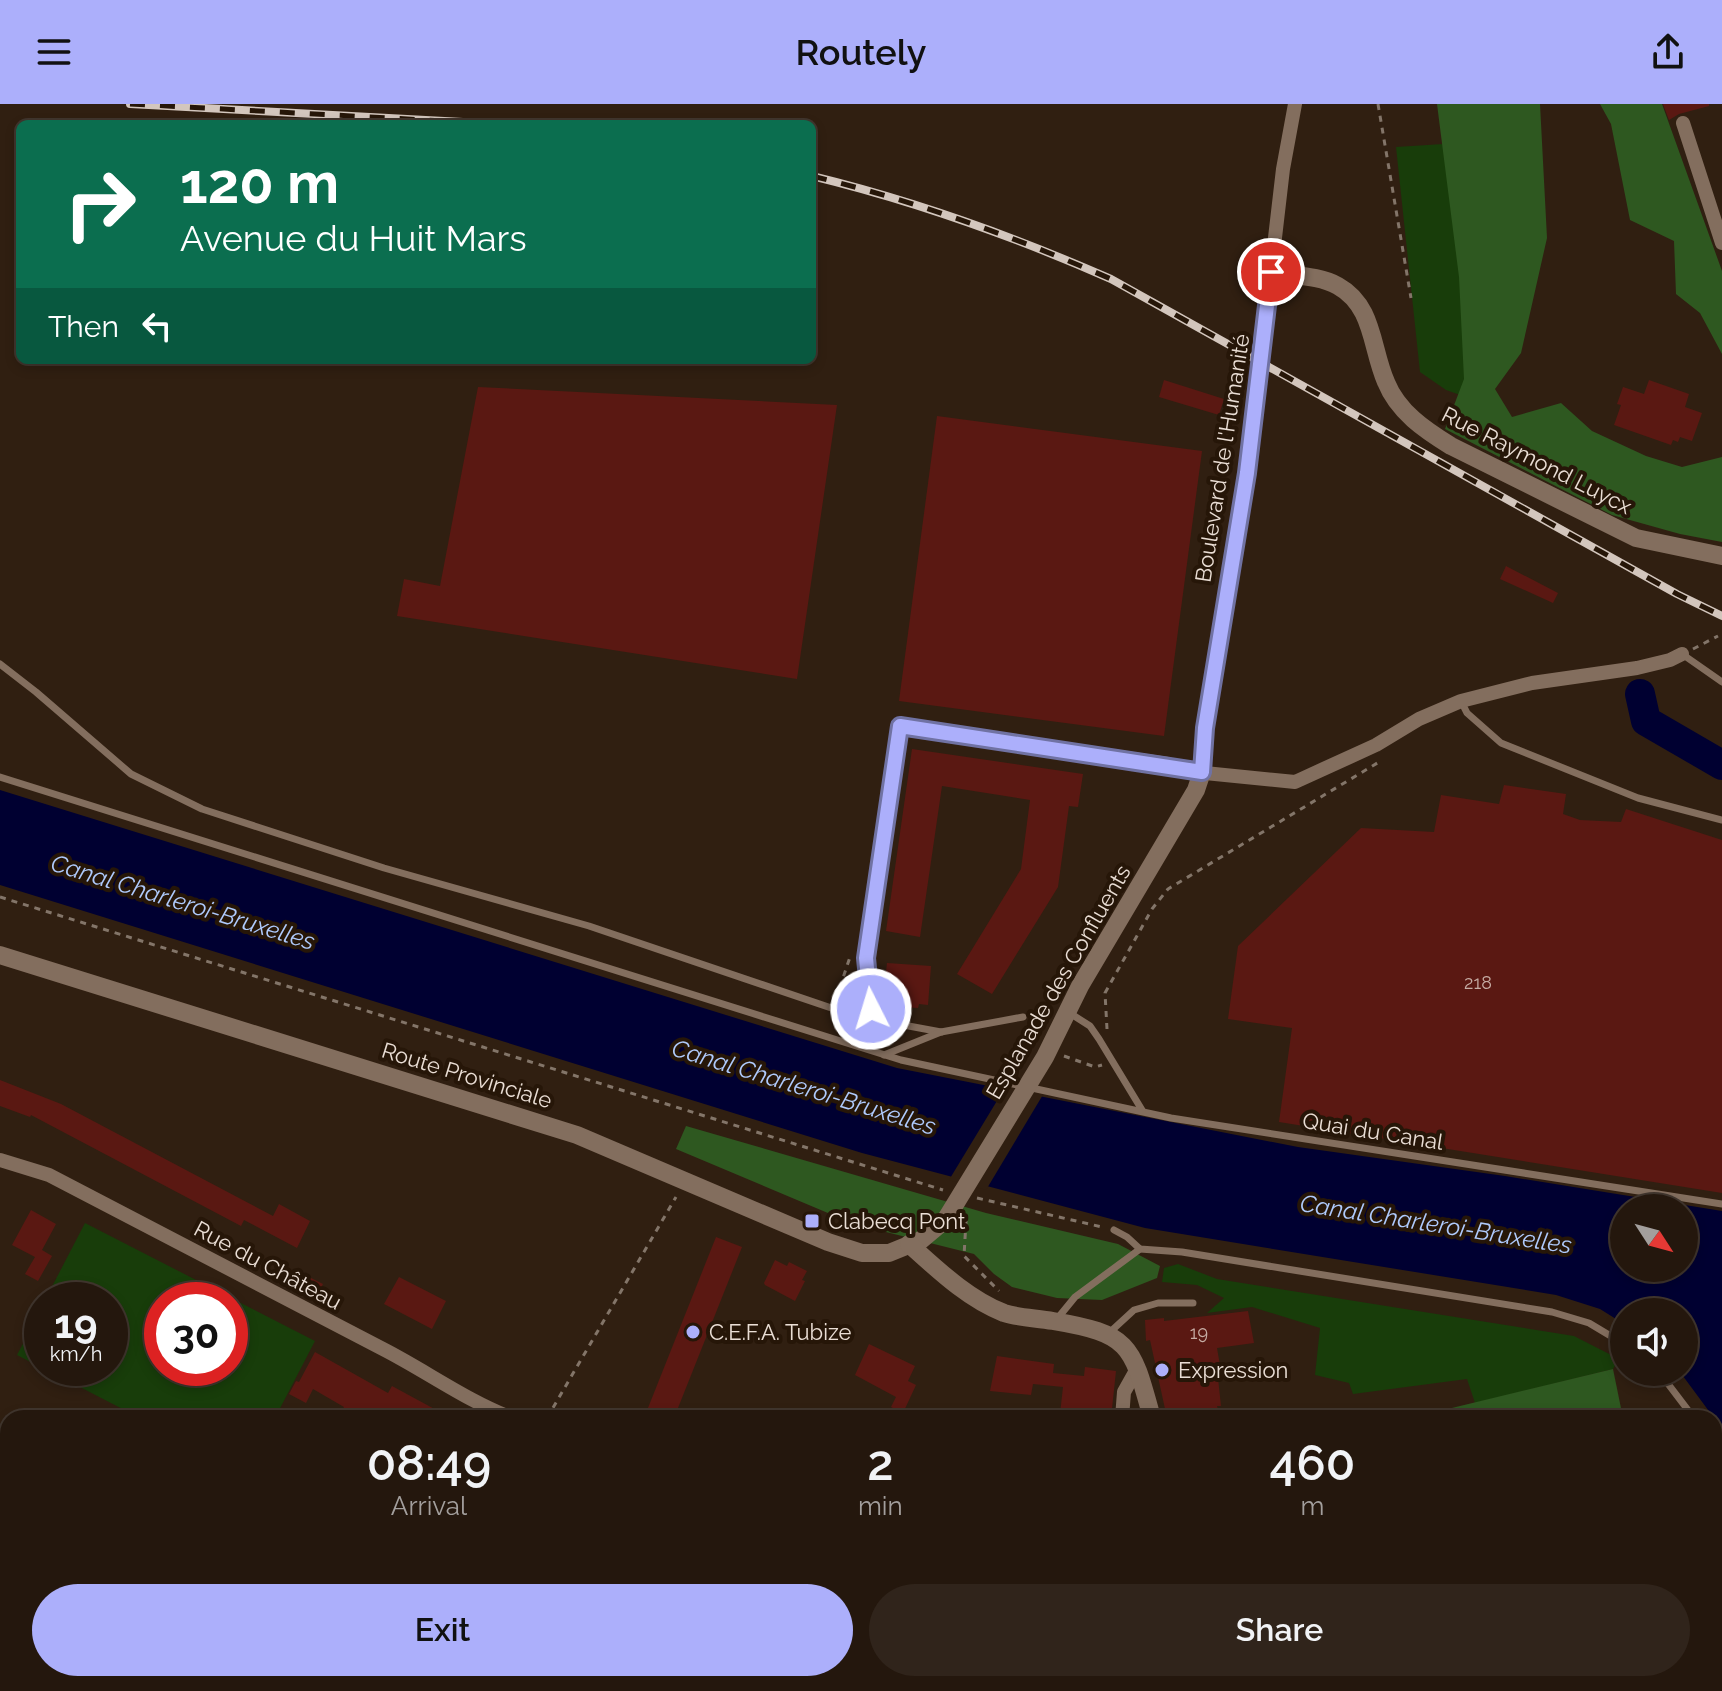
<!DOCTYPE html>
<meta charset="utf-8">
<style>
body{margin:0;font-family:Raleway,sans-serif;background:#30241b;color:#f1f3f6;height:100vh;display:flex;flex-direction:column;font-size:30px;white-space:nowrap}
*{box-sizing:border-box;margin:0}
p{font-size:26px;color:#a39f9d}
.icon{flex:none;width:44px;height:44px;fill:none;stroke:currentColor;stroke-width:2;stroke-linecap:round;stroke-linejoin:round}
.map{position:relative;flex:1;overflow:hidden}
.side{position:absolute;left:0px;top:1306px;width:1722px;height:282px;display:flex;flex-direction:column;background:#24170d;border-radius:24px 24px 0 0;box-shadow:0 4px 12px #0003,0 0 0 2px #41362e}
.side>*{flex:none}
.guide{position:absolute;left:16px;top:16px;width:800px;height:244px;border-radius:12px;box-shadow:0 4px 12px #0003,0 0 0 2px #41362e;background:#0b6e4f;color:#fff;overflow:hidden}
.needle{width:52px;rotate:126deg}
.buttons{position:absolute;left:1610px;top:1090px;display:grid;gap:16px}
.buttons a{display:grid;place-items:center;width:88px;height:88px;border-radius:50%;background:#24170d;box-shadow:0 4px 12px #0003,0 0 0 2px #41362e;font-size:40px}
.speed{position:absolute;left:24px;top:1178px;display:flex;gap:16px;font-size:40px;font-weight:700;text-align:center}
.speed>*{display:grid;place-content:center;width:104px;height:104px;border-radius:50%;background:#24170d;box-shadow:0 4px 12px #0003,0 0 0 2px #41362e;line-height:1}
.speed small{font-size:20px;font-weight:400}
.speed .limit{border:12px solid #d22;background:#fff;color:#111}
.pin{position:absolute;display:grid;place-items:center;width:68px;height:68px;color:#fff;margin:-34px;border:4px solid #fff;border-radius:50%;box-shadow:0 2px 8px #0007}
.me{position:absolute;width:88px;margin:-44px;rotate:355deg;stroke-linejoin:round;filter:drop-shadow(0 0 6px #0008)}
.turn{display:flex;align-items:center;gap:28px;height:168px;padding:0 32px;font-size:36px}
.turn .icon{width:104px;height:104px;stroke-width:2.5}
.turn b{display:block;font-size:56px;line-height:68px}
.then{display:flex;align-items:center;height:76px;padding:0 32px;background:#0003;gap:16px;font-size:30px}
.eta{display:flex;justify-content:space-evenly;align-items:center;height:136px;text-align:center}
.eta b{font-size:48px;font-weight:600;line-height:56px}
.cta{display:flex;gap:16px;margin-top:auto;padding:16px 32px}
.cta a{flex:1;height:92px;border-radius:48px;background:#acaffb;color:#111;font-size:32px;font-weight:600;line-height:92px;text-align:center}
.cta a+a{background:#30241b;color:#f1f3f6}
header{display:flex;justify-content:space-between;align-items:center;height:104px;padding:0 32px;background:#acaffb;color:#111;font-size:36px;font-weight:600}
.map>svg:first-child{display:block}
</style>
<header><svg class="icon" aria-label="menu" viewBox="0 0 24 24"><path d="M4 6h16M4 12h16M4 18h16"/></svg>Routely<svg class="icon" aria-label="share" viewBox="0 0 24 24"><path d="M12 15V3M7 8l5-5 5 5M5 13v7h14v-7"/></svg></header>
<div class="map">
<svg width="1722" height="1587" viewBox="0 0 1722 1587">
<rect width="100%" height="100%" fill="#301f11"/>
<path fill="#382521" d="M1371,1580H1698L1696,1587H1484L1424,1581L1371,1583Z"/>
<g fill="#183d0a" fill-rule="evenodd">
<path d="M1459,39L1474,247L1463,292L1446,286L1420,268L1396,43Z"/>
<path d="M85,1119L315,1237L275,1314H140L43,1264H110V1196H45ZM162,1196H230V1264H162Z"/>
<path d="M1178,1160L1217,1175L1574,1232L1619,1255L1613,1265L1475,1299L1467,1275L1353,1290L1349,1279L1315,1271L1320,1224L1252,1203L1207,1209L1224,1194L1197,1181L1162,1178L1164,1164Z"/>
<path d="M42,1203V1264L17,1251Z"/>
</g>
<g fill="#2e5820">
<path d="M1437,0H1540L1547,134L1521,249L1495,285L1512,313L1561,299L1592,327L1646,352L1682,363L1722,353V438L1680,430L1612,411L1445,325L1464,275L1459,173Z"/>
<path d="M1600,0H1662L1722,167V250L1700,209L1676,190L1674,137L1630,116L1611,20Z"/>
<path d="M686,1022L986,1109L1118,1140L1160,1162L1157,1174L1102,1196L1057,1194L1012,1183L994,1170L974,1150L854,1120L676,1045Z"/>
<path d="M1613,1265L1623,1314H1423V1311Z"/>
</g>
<path fill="#000031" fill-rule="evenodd" d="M0,686L897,964L1298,1043L1505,1072L1722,1107V1331L1714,1314L1680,1268H1684V1208H1624V1220L1600,1205L1556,1191L1145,1124L862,1049L0,781ZM1624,1104H1684V1164H1624Z"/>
<path fill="#301f11" d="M1006,982L1044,989L986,1086L949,1076Z"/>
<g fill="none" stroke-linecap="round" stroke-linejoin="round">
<path stroke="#000031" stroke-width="30" d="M1640,590L1646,617L1722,661"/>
</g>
<g fill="#5a1812">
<path d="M1663,0H1709V2L1679,10L1669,16Z"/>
<path d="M1164,276L1224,295L1219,311L1159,293Z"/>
<path d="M1649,276L1689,290L1685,303L1702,309L1692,337L1680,333L1678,338L1673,336L1671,341L1614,321L1621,301L1617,300L1623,283L1644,290Z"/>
<path d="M478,283L837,301L797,575L397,512L404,475L440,482Z"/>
<path d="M937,312L1202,347L1164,632L899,597Z"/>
<path d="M1506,462L1558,489L1553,499L1500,475Z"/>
<path d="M912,645L1083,670L1078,703L1069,702L1058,783L992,890L957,870L1021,765L1030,696L942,682L920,833L886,827Z"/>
<path d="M1504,681L1566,690L1563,710L1580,716L1621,718L1626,705L1722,736V1089L1279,1018L1292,924L1228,915L1238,842L1361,724L1434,728L1441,691L1499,700Z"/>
<path d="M887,859L931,862L928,901L919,900L918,904L885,902V893H881L883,868H886Z"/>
<path d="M0,976L61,1000L273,1112L279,1100L310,1117L297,1144L244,1116L241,1122L31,1011L30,1013L0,1002Z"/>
<path d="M31,1106L56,1120L42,1146L52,1152L38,1177L25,1170L35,1153L12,1141Z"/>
<path d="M716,1133L742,1143L674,1314H644Z"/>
<path d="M775,1156L787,1162L789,1158L807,1167L802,1176L805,1177L795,1197L765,1181L764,1179Z"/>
<path d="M303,1170L323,1180L316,1194L296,1184Z"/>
<path d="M399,1173L446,1197L432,1225L384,1200Z"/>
<path d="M1248,1207L1254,1239L1217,1244L1222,1273L1218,1274L1221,1302H1217L1218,1306L1205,1308L1206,1314H1167L1150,1236L1146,1237L1145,1216L1164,1214V1217Z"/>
<path d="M869,1240L915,1262L908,1277L916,1281L903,1309L891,1303L896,1293L855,1271Z"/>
<path d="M315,1248L388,1289L392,1282L451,1314H347L340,1310L344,1303L313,1285L306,1299L289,1290L296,1277L299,1278Z"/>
<path d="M997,1252L1054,1260L1053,1269L1084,1272L1085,1263L1116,1267L1111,1314H1062V1310H1060L1063,1283L1033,1280L1031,1291L990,1287Z"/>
</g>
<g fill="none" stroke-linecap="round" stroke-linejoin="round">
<g stroke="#837569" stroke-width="3" stroke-dasharray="6 6" stroke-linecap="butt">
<path d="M1378,0L1411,194"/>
<path d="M1693,545L1718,532"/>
<path d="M0,793L943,1086"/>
<path d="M836,895L850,853"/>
<path d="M1107,925L1105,889L1152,805L1168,785L1379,658"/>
<path d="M1064,952L1095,963L1102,961"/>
<path d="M977,1094L1102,1123"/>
<path d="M966,1117L964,1152L999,1187"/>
<path d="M547,1314L676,1093"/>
<path d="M1714,1327L1722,1338"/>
<path d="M489,1587L493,1580"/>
<path d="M739,1587L744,1580"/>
</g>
<g stroke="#836e5e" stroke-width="7">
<path d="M1682,550L1722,578"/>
<path d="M0,560L36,588L131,670L202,705L384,764L589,822L855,912L941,928"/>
<path d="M1461,597L1467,609L1501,639L1638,694L1722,716"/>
<path d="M0,673L901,956L1171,1014L1722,1100"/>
<path d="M1068,908L1090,922L1099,935L1142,1006"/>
<path d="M884,951L941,928L1023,913"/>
<path d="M1114,1126L1127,1133L1140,1145L1182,1148L1552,1208L1589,1219L1624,1240"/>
<path d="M1057,1215L1075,1193L1140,1145"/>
<path d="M1109,1229L1134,1206L1158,1199H1193"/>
<path d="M1659,1268L1694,1314"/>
<path d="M1714,1348L1722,1361"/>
</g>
<g stroke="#836e5e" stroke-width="14">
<path d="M1683,19L1722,139"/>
<path d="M1271,168L1283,65L1295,0"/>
<path d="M871,905L866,854L900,622L1168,660L1185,667L1295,678L1376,641L1419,615L1461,597L1532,579L1637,564L1670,556L1682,550"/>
<path d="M0,1056L49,1071C160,1129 272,1186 383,1245C426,1267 467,1297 512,1314"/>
<path d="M1122,1314L1124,1288L1138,1263"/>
<path d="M0,1514L8,1511"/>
<path d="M295,1580L305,1586H325"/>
<path d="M339,1580L343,1582V1587"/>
<path d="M950,1580L956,1587"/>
<path d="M213,1587L219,1580"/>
</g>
<g stroke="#836e5e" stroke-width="18">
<path d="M0,851L577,1031L828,1138L862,1149H889L921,1136L946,1115L1045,953L1080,882L1196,686L1202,668L1205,624L1247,369L1271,168C1292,172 1319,171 1338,182C1374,202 1371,244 1386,278C1398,308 1425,326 1451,342L1636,434L1722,452"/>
<path d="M909,1140C938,1166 968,1195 1004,1209C1019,1214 1037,1214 1053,1217C1131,1230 1132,1241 1152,1314"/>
<path d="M1213,1580L1214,1587"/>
</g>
<g stroke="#d3c6bd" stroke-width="8">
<g id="rail">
<path d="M130,0L500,20"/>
<path d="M812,72C915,97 1013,132 1111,175L1677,490L1722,512"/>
</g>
</g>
<use href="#rail" stroke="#261608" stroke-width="5" stroke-dasharray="15" stroke-linecap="butt"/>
</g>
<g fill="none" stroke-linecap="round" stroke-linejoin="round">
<g stroke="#7072a3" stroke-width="20">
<path id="route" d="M871,905L866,854L900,622L1202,668L1205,624L1247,369L1271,168"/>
</g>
<use href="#route" stroke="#acaffb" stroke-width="14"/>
</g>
<g fill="#acaffb" stroke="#261608" stroke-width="3">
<rect x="804" y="1109" width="16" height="16" rx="4"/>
<circle cx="693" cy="1228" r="8"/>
<circle cx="1162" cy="1266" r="8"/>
</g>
<g text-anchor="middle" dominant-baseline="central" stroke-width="8" stroke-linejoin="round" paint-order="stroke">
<g font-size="18" fill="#c6aca4">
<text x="1478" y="878">218</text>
<text x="1199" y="1228">19</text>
</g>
<g font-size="22" fill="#eaded5" stroke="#261608">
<text transform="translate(1222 354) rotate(-81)">Boulevard de l'Humanité</text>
<text transform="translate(1537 356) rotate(27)">Rue Raymond Luycx</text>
<text transform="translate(1058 878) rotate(-60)">Esplanade des Confluents</text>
<text transform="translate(467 971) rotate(17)">Route Provinciale</text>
<text transform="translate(1373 1027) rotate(9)">Quai du Canal</text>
<text transform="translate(268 1161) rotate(28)">Rue du Château</text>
</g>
<g font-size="22" fill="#eaded5" stroke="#261608" text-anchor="start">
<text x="828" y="1117">Clabecq Pont</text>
<text x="709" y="1228">C.E.F.A. Tubize</text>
<text x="1178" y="1266">Expression</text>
</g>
<g font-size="24" font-style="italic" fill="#afcafc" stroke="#261608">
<text transform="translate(183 798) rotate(17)">Canal Charleroi-Bruxelles</text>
<text transform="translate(804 983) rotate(17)">Canal Charleroi-Bruxelles</text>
<text transform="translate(1436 1120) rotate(9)">Canal Charleroi-Bruxelles</text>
</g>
</g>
</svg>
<div class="buttons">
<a><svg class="needle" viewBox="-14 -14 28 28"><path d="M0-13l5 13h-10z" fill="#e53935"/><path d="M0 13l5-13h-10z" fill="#a39f9d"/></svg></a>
<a><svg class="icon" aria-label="sound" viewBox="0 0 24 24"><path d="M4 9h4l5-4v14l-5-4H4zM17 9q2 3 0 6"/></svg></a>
</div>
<div class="speed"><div>19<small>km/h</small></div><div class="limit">30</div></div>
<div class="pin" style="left:1271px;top:168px;background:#d93025"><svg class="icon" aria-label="arrive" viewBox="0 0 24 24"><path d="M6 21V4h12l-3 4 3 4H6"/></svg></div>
<svg class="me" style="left:871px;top:905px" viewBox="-20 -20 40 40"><circle r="17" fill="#acaffb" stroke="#fff" stroke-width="3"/><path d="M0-11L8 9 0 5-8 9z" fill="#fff"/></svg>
<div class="guide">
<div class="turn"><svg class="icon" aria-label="right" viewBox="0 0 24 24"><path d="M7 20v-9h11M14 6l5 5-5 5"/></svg><div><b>120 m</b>Avenue du Huit Mars</div></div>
<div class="then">Then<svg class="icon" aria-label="left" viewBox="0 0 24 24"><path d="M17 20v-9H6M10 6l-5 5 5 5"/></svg></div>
</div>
<section class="side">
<div class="eta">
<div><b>08:49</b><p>Arrival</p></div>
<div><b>2</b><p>min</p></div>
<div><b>460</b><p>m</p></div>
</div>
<div class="cta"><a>Exit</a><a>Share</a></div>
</section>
</div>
